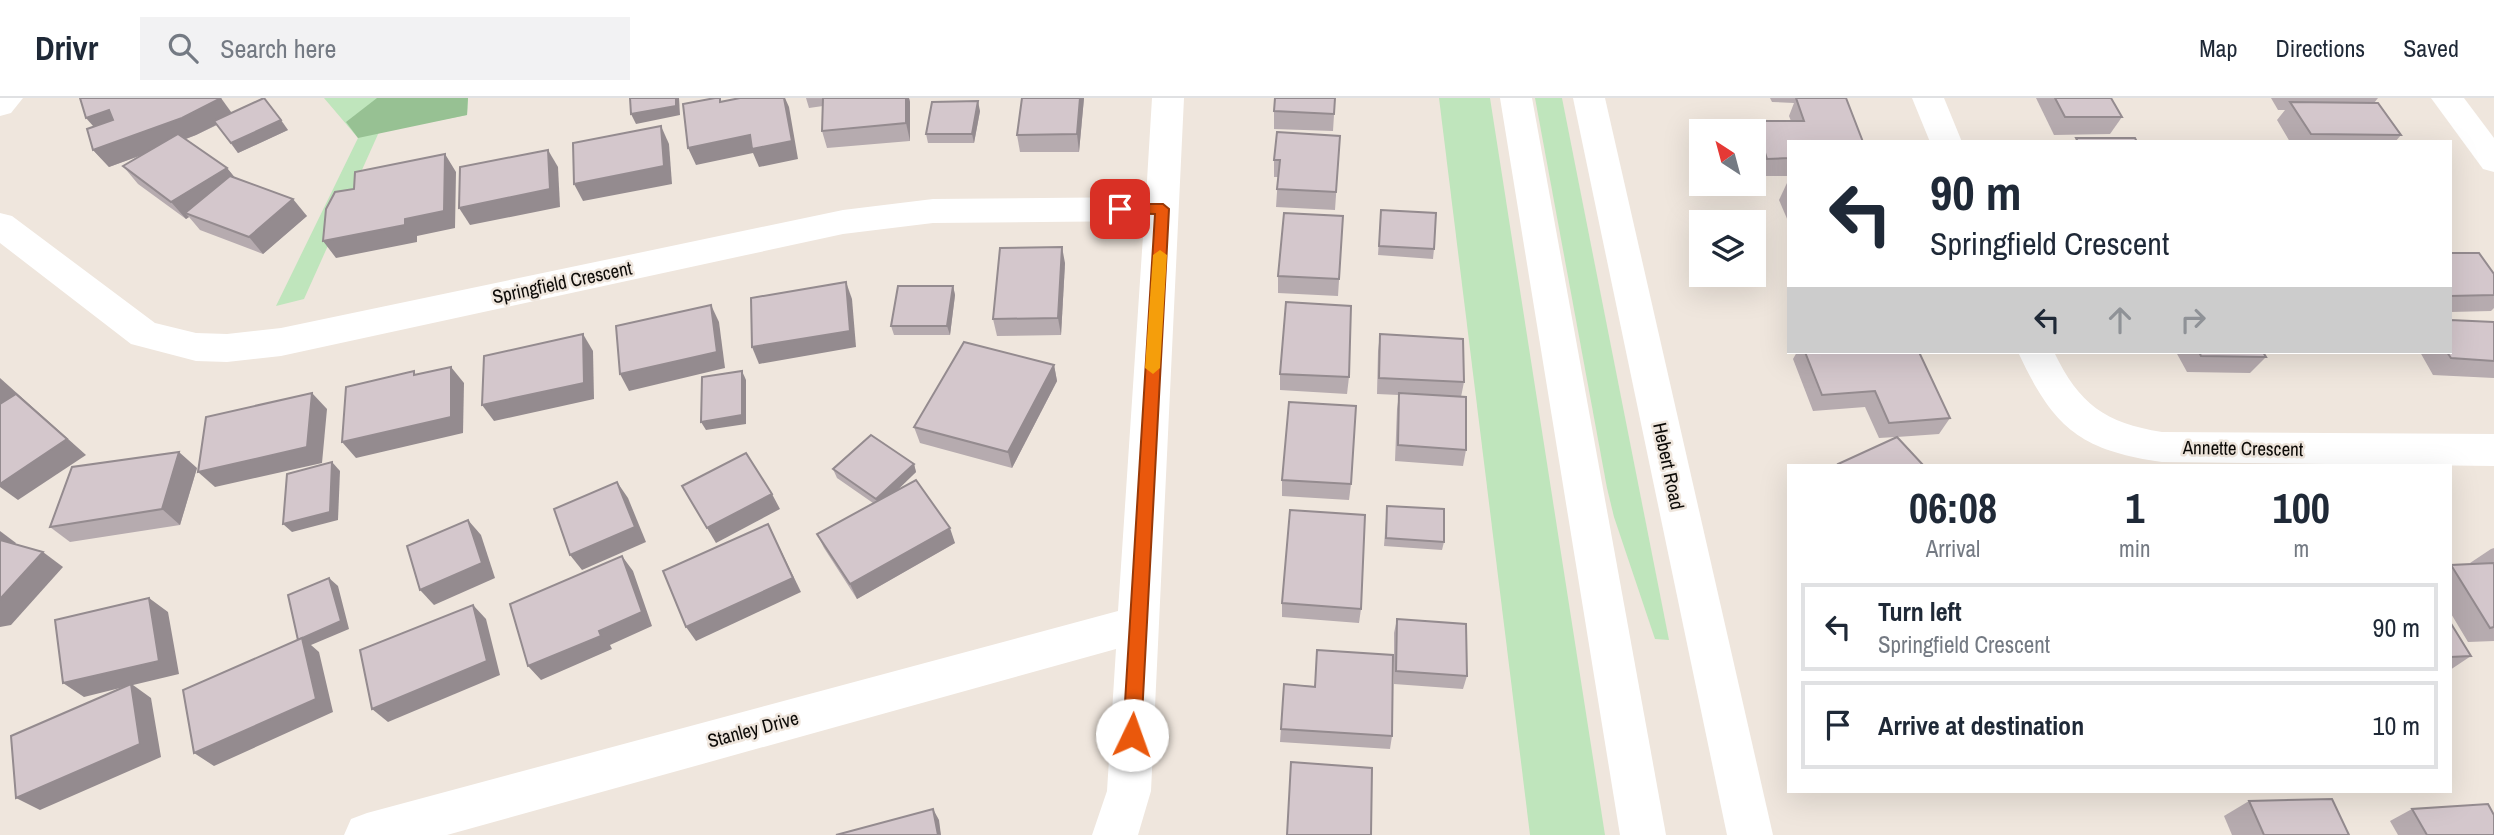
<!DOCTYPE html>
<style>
body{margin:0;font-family:"Archivo Narrow",sans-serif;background:#f2f2f3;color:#1f2937;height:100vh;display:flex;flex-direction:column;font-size:26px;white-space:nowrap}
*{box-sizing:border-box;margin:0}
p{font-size:23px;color:#747a83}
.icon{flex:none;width:38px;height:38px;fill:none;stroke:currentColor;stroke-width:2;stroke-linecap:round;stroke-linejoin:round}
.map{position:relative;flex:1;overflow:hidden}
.sheet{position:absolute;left:1787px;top:366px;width:665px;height:329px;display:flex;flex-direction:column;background:#fff;border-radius:0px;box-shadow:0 7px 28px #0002}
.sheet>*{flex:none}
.top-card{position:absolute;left:1787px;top:42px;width:665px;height:214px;border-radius:0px;box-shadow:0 7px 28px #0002;background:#fff;color:#1f2937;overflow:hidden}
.needle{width:46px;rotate:324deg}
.tools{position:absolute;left:1689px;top:21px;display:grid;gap:14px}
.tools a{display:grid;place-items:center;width:77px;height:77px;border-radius:0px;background:#fff;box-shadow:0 7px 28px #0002;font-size:35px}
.pin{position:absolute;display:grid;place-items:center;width:60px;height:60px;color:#fff;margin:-30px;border-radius:14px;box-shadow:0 4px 10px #0006}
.me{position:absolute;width:77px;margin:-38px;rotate:3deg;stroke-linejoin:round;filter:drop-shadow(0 0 5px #0008)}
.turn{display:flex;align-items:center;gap:24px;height:147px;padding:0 28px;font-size:32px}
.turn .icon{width:91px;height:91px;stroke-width:2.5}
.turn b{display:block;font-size:49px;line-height:60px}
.lanes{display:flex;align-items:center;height:66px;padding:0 28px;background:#0003;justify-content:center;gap:35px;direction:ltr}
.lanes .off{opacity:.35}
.eta{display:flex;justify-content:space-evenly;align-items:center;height:119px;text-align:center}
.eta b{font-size:42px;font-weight:700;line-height:49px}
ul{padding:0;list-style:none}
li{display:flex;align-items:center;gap:21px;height:88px;margin:0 14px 10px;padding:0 14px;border:4px solid #e0e1e3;border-radius:0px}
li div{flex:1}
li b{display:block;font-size:26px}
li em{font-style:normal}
header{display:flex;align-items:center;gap:42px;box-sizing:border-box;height:98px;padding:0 35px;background:#fff;border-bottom:2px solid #e0e1e3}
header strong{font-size:33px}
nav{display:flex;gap:38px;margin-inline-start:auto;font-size:24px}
.search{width:490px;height:63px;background:#f2f2f3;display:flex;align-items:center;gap:18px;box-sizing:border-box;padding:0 24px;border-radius:0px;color:#747a83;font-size:26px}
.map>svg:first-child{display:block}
</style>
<header>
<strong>Drivr</strong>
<div class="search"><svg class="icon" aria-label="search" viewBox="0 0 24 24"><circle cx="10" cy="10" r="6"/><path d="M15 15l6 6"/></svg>Search here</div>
<nav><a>Map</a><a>Directions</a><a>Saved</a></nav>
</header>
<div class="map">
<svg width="2494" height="737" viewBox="0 0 2494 737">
<rect width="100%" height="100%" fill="#efe6dd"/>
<g fill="#bfe5bc">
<path d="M324,0H468L467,17L379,34L304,201L276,208L358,40Z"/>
<path d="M1439,0H1490L1605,737H1530Z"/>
<path d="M1535,0H1562L1669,542L1655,541L1614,419L1607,390Z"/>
</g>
<path fill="#97c193" d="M377,0H468L467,17L358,40L346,24Z"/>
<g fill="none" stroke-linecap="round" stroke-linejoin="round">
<g fill="#fff" fill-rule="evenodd">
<path d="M0,0H23L11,15L0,18Z"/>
<path d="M1152,0H1184L1151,693L1138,737H1092L1107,693L1116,551L447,737H344L351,721L367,715L1118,513L1144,123L933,125L843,136L281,258L227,264L196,263L131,246L0,145V115L12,118L155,225L196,235L227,236L281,230L843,112L933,101L1146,99Z"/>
<path d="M1912,0H1944L1962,44H1930Z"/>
<path d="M2018,254H2054C2079,306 2105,325 2162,334L2494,336V368L2162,364C2079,352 2053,329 2018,254Z"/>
</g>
<path fill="#fff" fill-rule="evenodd" d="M2431,0H2464L2494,40V74L2483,71Z"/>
<g fill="#fff" fill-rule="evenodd">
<path d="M1500,0H1532L1666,737H1620Z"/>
<path d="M1573,0H1605L1773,737H1727Z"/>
</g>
</g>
<g fill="#b6abaf">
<path d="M806,0H909L910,4V43L827,50L822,33L823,8L809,10Z"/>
<path d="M1022,0H1084L1079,54H1020L1017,37Z"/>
<path d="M1335,0L1333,33L1274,31V13Z"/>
<path d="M1770,0H1846L1788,44V78H1760L1754,57V33H1751L1755,23H1791L1789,18L1794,5L1772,4Z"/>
<path d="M2036,0H2111L2122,19L2110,36L2054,37Z"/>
<path d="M2271,0H2378L2374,5L2401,37L2395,44H2290L2277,22L2285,12H2278Z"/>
<path d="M980,13L974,45H928L926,36Z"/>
<path d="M232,14L288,32L238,55L217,27L196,37L186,41L227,70L235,80L307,118L263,156L200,132L189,119L186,121L138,86L123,68L142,57L109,69L93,52Z"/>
<path d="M1340,38L1335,112L1276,109L1278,79H1274V62Z"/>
<path d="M1787,85H1788V123L1779,102Z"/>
<path d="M1381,112L1434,151L1433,161L1378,157Z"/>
<path d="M1343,118L1338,198L1278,195V178Z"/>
<path d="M2450,155L2494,176V210L2491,213L2450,214Z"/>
<path d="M1065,165L1061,237L997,238L993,221Z"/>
<path d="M953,188L955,197L950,237H894L891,228Z"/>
<path d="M2494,224V280L2433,277L2420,254H2450Z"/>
<path d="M1380,236L1464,284L1461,299L1466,352L1463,368L1395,363L1397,311L1399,297L1377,296L1378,253Z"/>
<path d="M1797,254H1919L1950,320L1939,336L1897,339L1924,368H1837L1896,339L1879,340L1865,309L1813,313L1793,261Z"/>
<path d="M2176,254H2263L2266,259L2250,275L2187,274Z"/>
<path d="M1054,267L1057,283L1012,370L920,345L914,329Z"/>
<path d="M1280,276L1349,279L1347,296L1280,292Z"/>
<path d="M914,366L916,374L898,391L955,445L857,501L824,450L817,436L873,405L837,380L833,371Z"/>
<path d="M197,370L180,427L70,444L50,429Z"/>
<path d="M1282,382L1351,386L1349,402L1282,398Z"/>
<path d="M1387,408L1444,444L1442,452L1384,448Z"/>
<path d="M2494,450V543L2468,544L2450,514V468L2471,466L2470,465L2491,451Z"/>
<path d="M1282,505L1361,511L1359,525L1282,519Z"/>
<path d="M1397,521L1467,578L1463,591L1394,586V535Z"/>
<path d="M2450,524L2471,558L2450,572Z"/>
<path d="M1317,552L1392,638L1390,651L1280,644L1284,586L1315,588Z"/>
<path d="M2249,703L2349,737H2232L2224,718Z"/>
<path d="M2412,711L2494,737H2398L2390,723Z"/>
</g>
<g fill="#948b8f">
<path d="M221,0L234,18L196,37L109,69L93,52Z"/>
<path d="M676,0H679L680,17L636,26L631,16Z"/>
<path d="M784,0H785L789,9L798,61L759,69L753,55L696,67L688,50Z"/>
<path d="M906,0H909L910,4V43L906,25Z"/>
<path d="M1080,0H1084L1079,54L1077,36Z"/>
<path d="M978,3L980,13L974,45L972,36Z"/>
<path d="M109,12L125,29L101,37L86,20Z"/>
<path d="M281,22L288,32L238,55L231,45Z"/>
<path d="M661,28L669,46L672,86L583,103L574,86Z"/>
<path d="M548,52L558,69L560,109L470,127L459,110Z"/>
<path d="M445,56L456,74L455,130L417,138V144L336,160L323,143L405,121Z"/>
<path d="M227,70L241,87L185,115L189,119L186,121L171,104Z"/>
<path d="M293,101L307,118L263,156L249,139Z"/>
<path d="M1062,149L1065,165L1061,237L1058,220Z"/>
<path d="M846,184L852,201L856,249L759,266L752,249Z"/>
<path d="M953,188L955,197L950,237L947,228Z"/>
<path d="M711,207L719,224L725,270L629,293L620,276Z"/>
<path d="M583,236L593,253L594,301L494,323L482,307Z"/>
<path d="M1054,267L1057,283L1012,370L1008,354Z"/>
<path d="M451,269L464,285L463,335L356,360L342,344Z"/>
<path d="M742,273L746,282V326L706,332L701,324Z"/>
<path d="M0,280L86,357L18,402L0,389Z"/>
<path d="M312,295L327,311L322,365L215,389L198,374Z"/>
<path d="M179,354L197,370L180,427L162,411Z"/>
<path d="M332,364L340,373L338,422L292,434L283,426Z"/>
<path d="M914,366L916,374L879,410L876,401Z"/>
<path d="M617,384L628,400L646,444L582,472L570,457Z"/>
<path d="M772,396L780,411L716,445L707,430Z"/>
<path d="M468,422L481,437L495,480L434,507L420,492Z"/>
<path d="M768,426L801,494L696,543L686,529Z"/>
<path d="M950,430L955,445L857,501L850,486Z"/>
<path d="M0,433L16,445L0,462Z"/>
<path d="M43,454L63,469L11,527L0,529V501Z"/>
<path d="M622,458L633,473L652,528L610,547L612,551L541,582L528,568L599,533Z"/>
<path d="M329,480L338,488L349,531L311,547L319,554L333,614L214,668L194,655L298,542Z"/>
<path d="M149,500L168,514L179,576L133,587L151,600L161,659L40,712L16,700L132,587L84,599L63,585Z"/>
<path d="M473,507L486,521L500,577L388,624L372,611Z"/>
<path d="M933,711L939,722L941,737H938Z"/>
</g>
<g fill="#d4c7cc" stroke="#948b8f" stroke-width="2">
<path d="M80,0H221L182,20L93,52L87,31L113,22L109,12L86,20Z"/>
<path d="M264,0L281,22L231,45L214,23Z"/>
<path d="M630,0H676V8L631,16Z"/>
<path d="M715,0H720V4L740,0H784L792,43L752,51L750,37L688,50L683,6Z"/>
<path d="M823,0H906V25L822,33Z"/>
<path d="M1022,0H1080L1077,36L1017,37Z"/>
<path d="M1275,0H1335L1334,16L1274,13Z"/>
<path d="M1796,0H1846L1863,44H1788V60L1767,61L1755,23H1804Z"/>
<path d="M2055,0H2111L2122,19H2065Z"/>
<path d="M978,3L972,36H926L932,4Z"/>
<path d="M2290,4L2378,5L2401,37L2311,36Z"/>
<path d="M661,28L664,68L574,86L573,45Z"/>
<path d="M1277,34L1340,38L1336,94L1277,91L1280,62H1274Z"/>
<path d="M178,36L227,70L171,104L123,68Z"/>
<path d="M2076,40H2135L2137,44H2078Z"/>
<path d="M548,52L550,91L459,110L460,69Z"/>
<path d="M445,56L444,113L405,121V127L323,143L326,111L335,94L354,91L355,74Z"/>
<path d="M230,78L293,101L249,139L185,115Z"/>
<path d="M1381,112L1436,115L1434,151L1379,148Z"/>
<path d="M1284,115L1343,118L1339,181L1278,178Z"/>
<path d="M1062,149L1058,220L993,221L1000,150Z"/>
<path d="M2450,155H2479L2494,176V197L2450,198Z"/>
<path d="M846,184L850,233L752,249L751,200Z"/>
<path d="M898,188H953L947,228H891Z"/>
<path d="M1286,204L1351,208L1349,279L1280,276Z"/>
<path d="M711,207L717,254L620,276L616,228Z"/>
<path d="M2450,222L2494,224V263L2451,260L2447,254H2450Z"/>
<path d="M583,236L584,285L482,307L484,258Z"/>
<path d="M1380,236L1463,241L1464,284L1379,280Z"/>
<path d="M964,244L1054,267L1008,354L914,329Z"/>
<path d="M1805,254H1919L1950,320L1889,325L1875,293L1822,297Z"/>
<path d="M2199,254H2263L2266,259L2201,258Z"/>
<path d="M451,269V319L342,344L346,289L414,273V277Z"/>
<path d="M742,273V317L701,324L702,279Z"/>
<path d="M312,295L307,349L198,374L206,319Z"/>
<path d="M1399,295L1466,299V352L1398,347Z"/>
<path d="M16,296L67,341L0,386V306Z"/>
<path d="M1289,304L1356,308L1351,386L1282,382Z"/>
<path d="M871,337L914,366L876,401L833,371Z"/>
<path d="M1897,339L1924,368H1839L1838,366Z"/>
<path d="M179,354L162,411L50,429L72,369Z"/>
<path d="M746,355L772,396L707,430L682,388Z"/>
<path d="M332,364L330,414L283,426L287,376Z"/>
<path d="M916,382L950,430L850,486L817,436Z"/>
<path d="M617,384L635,429L570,457L554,411Z"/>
<path d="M1387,408L1444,411V444L1386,440Z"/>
<path d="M1290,412L1365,417L1361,511L1282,505Z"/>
<path d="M468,422L482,465L420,492L407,448Z"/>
<path d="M768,426L793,480L686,529L663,473Z"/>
<path d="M0,442L43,454L0,501Z"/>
<path d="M622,458L642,514L599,533L601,538L528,568L510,506Z"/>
<path d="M2494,465V529L2490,530L2451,467Z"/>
<path d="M329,480L341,523L298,542L288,497Z"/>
<path d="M149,500L159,563L63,585L55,522Z"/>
<path d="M473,507L487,563L372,611L360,552Z"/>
<path d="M1397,521L1466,526L1467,578L1396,573Z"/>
<path d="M2450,524L2471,558L2450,559Z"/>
<path d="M302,540L316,601L194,655L183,592Z"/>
<path d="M1317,552L1393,557L1392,638L1281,631L1284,586L1315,589Z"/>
<path d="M131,586L140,646L16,700L11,638Z"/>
<path d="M1291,664L1372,670L1371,737H1287Z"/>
<path d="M2332,701L2349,737H2264L2249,703Z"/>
<path d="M2488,706L2494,717V737H2427L2412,711Z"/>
<path d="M933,711L938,737H836Z"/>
</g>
<path fill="#ea580c" stroke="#983908" stroke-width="2" d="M1120,106H1163L1169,111L1141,637L1138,643L1132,645L1126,643L1123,637L1155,116L1115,115L1113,111Z"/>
<path fill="#f59e0b" d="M1160,152L1167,157L1160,270L1153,276L1145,270L1153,157Z"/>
<g text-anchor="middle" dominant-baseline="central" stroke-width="5" stroke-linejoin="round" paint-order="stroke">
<g font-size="19" fill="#0d0b08" stroke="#efe6dd">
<text transform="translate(562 184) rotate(-12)">Springfield Crescent</text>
<text transform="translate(2243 350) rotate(1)">Annette Crescent</text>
<text transform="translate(1669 368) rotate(78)">Hebert Road</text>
<text transform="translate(753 631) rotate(-15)">Stanley Drive</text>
</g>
</g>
</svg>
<div class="tools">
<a><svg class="needle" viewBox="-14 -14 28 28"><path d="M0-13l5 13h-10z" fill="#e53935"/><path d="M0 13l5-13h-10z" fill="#747a83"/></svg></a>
<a><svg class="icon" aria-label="layers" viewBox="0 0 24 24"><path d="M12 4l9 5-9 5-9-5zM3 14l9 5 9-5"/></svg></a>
</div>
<div class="pin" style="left:1120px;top:111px;background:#d93025"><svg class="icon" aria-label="arrive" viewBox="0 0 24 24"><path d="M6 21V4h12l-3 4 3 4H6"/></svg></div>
<svg class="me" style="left:1132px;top:637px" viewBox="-20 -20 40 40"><circle r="19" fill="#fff"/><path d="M0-13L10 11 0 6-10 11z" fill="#ea580c"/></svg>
<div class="top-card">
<div class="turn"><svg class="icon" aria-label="left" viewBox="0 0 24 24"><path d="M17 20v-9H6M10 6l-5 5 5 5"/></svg><div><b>90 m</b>Springfield Crescent</div></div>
<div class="lanes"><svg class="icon" aria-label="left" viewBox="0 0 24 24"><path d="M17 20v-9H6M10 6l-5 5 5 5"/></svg><svg class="icon off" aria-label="ahead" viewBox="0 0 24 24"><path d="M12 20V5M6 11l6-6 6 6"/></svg><svg class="icon off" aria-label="right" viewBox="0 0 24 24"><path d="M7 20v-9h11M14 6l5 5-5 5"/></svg></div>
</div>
<section class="sheet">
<div class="eta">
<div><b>06:08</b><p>Arrival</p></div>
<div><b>1</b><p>min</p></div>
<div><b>100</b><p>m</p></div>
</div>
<ul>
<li><svg class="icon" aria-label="left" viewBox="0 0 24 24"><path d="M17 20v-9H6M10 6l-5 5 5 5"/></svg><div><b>Turn left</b><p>Springfield Crescent</p></div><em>90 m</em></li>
<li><svg class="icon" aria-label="arrive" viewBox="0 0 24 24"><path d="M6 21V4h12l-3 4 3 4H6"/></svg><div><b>Arrive at destination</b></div><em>10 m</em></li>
</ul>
</section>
</div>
